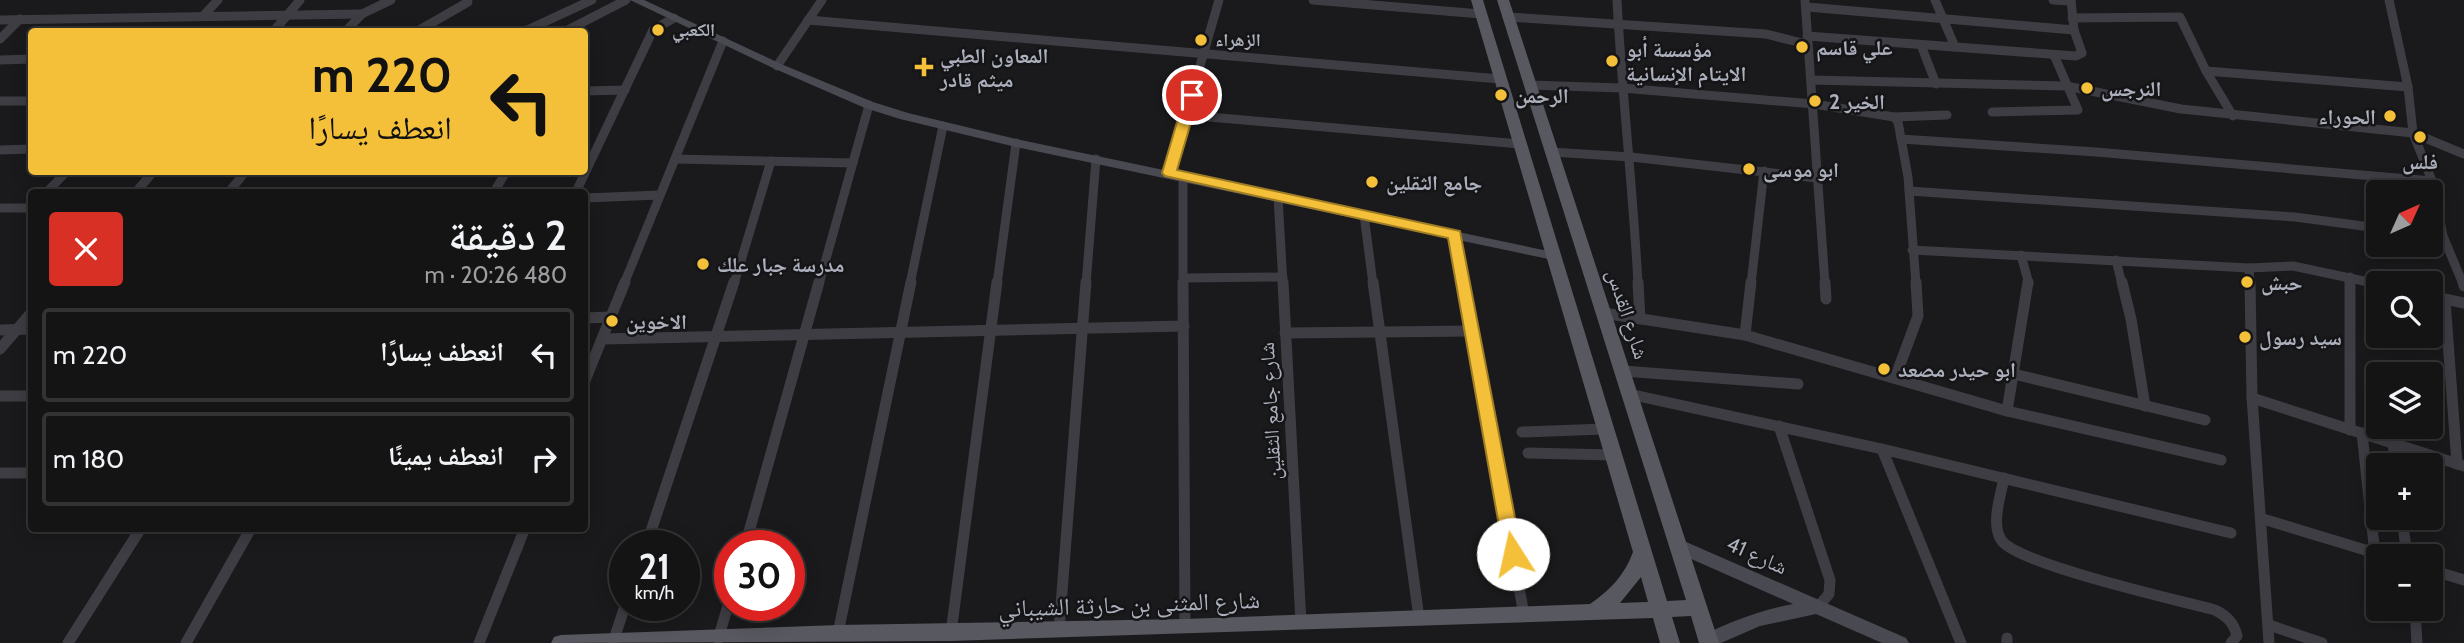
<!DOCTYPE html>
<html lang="ar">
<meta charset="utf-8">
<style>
body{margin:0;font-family:Cabin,"Noto Naskh Arabic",sans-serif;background:#212122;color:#f1f3f6;direction:rtl;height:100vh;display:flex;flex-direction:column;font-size:26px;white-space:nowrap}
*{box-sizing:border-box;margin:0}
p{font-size:23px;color:#9d9ea0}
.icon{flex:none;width:38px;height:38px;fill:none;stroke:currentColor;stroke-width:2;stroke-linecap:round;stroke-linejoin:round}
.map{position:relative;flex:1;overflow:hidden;direction:ltr}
.sheet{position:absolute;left:28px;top:189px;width:560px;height:343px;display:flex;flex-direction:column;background:#141415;border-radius:7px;box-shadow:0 4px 18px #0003,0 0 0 2px #333334;direction:rtl}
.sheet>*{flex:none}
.guide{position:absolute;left:28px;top:28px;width:560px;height:147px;border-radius:7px;box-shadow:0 4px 18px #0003,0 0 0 2px #333334;direction:rtl;background:#f5c039;color:#111;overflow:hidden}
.needle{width:46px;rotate:45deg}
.fabs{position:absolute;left:2366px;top:180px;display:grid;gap:14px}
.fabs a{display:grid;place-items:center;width:77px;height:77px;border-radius:7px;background:#141415;box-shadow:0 4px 18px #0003,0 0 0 2px #333334;font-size:35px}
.speed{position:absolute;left:609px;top:530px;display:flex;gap:14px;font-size:35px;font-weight:700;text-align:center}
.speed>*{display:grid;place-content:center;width:91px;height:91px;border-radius:50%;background:#141415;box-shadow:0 4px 18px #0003,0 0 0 2px #333334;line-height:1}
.speed small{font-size:18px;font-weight:400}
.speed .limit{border:10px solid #d22;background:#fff;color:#111}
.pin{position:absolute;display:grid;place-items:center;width:60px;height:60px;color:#fff;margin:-30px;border:4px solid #fff;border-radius:50%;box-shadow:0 2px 7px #0007}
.me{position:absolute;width:77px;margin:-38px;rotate:350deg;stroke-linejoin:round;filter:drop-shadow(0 0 5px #0008)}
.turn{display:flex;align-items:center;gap:24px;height:147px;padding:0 21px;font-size:32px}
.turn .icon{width:91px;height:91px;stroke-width:2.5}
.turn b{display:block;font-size:49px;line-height:60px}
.round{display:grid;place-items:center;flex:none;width:74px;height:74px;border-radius:7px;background:#212122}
.summary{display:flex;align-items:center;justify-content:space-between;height:119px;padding:0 21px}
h1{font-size:42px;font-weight:600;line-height:52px}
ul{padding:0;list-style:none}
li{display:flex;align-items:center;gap:21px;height:94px;margin:0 14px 10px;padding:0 7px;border:4px solid #333334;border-radius:7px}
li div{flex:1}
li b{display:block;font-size:26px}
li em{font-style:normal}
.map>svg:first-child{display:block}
</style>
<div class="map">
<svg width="2464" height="643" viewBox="0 0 2464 643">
<rect width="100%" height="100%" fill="#1a1a1c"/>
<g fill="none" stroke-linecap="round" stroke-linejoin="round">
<g stroke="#3d3d43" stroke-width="9">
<path d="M1313,0L1481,14"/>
<path d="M1617,0C1622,95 1633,189 1638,284"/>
<path d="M1805,0L1825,284"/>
<path d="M1935,0L1955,47"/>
<path d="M2053,0L2071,1"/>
<path d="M2389,0L2408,87L2413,133L2432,181L2443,236L2463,284"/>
<path d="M1807,7L2074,30"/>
<path d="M203,16L218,0"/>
<path d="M1509,17L1766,34L1806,44"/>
<path d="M2072,18L2180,17L2206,71L2233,116"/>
<path d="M0,20L362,14"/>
<path d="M808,20L1500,79"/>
<path d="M273,32L300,0"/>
<path d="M345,32L362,14L391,0"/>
<path d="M416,32L468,2"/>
<path d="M523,32L592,0"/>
<path d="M564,32L626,0"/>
<path d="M1807,36L2076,56L2082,53L2074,30L2071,0"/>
<path d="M0,39L20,19"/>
<path d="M1921,45L1936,84"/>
<path d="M0,60L32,59"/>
<path d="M777,66L822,0"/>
<path d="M2206,71L2408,87"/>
<path d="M1811,80L2066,86L2181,109L2413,133L2464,154"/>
<path d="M1529,85L1622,88L1814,104L1894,117L1947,115"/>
<path d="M584,91L625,90"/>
<path d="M0,101H32"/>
<path d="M1992,112L2078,110L2054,55"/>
<path d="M1186,115L1520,144"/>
<path d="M1894,117L1898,122L1908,177L1916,284"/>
<path d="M1901,139L2096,152L2432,181"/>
<path d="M0,150L32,149"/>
<path d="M1551,152L1631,157L1817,178"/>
<path d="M675,159L853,163"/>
<path d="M1169,173L1219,0"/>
<path d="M1183,176V284"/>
<path d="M1909,191L2295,217L2378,228"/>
<path d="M47,192L66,172"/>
<path d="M136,192L153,172"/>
<path d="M229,192L245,172"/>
<path d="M494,192L506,172"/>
<path d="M576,192L653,30L674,18"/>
<path d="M1278,197L1283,284"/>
<path d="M584,198L660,195"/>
<path d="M0,208H32"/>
<path d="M1364,215L1373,284"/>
<path d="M1455,235L1464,284"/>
<path d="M1912,250L2249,268L2293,266L2378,284"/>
<path d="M2021,255L2029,284"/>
<path d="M2116,260L2122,284"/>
<path d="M2249,268L2250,284"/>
<path d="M2350,277V284"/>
<path d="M1184,278L1283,277"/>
<path d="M624,284L723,41"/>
<path d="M734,284L771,161"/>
<path d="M819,284L869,105"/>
<path d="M910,284L943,126"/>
<path d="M997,284L1016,143"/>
<path d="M1086,284L1096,159"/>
<path d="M1751,284L1764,171"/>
</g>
<g stroke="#3d3d43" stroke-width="11">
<path d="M1183,282L1185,627"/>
<path d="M1283,282L1301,623"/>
<path d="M1373,282L1419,618"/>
<path d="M1464,282L1524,615"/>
<path d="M1638,282L1640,319"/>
<path d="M1825,282L1826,299"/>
<path d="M2122,282L2131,319L2145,406"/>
<path d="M2250,282L2252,397L2269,643"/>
<path d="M2350,282V430"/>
<path d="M2371,282L2378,284"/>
<path d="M2463,282L2464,286"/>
<path d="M2431,296L2464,303"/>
<path d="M2445,300L2457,464"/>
<path d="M1603,313L1745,335L2007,411L2221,460"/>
<path d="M584,318L611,317"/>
<path d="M0,330L32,329"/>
<path d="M1285,333L1472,331"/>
<path d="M1745,335L1751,282"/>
<path d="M602,339L1184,326"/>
<path d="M0,349L32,312"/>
<path d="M1623,371L1798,384"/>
<path d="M2014,374L2205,420"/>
<path d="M1895,378L1918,316L1916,282"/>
<path d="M584,383L625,282"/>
<path d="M1629,394L1882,449L2231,533"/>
<path d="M0,396H32"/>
<path d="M2252,398L2464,466"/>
<path d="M2007,411L2028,282"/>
<path d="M1779,426L1830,580L1829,594L1818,607"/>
<path d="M1522,432L1604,429"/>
<path d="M2362,433L2375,554"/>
<path d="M2393,443L2396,466"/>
<path d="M1882,449L1961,643"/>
<path d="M1528,453L1612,455"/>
<path d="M0,473H32"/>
<path d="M2004,478C2001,495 1990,525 2002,541C2021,565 2178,600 2215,610C2227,616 2234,623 2237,636L2231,643"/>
<path d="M2402,518L2407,556"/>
<path d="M2263,519L2385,556"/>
<path d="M646,546L734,282"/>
<path d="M745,546L819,282"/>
<path d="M2431,570L2464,580"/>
<path d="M2415,609L2417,643"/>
<path d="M2269,625L2322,643"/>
<path d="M1059,631L1086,282"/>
<path d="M838,633L911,282"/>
<path d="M951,633L997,282"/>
<path d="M2007,638V643"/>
<path d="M718,639L730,599"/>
<path d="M613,642L625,606"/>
<path d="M68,643L141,528"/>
<path d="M186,643L251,528"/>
<path d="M479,643L525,528"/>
</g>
<g fill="#494a51" fill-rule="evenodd">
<path d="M630,0H644L781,64L873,102L908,113L1016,139L1553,252L1560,256L1553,260L1016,147L900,119L865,108L773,68Z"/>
<path d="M1677,538L1906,638L1909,643H1882L1816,614L1760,626L1721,643H1700L1702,636C1731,621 1761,610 1793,604L1671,550L1669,545L1671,540Z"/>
</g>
<path fill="#575860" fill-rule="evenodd" d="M1471,0H1483L1667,601L1686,600L1497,0H1509L1719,643H1699L1691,616L1672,617L1680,643H1660L1653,618L951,641L551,643L554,637L561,635L838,625L1185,619L1590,604C1610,590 1625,575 1633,552ZM1641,577L1648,602L1620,603Z"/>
</g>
<path fill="#f5c039" stroke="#9f7d25" stroke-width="2" d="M1192,91L1199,95L1177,170L1460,231L1522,554L1519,559L1513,562L1506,559L1504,554L1448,238L1165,176L1162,173L1185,95Z"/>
<g fill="#f5c039" stroke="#151517" stroke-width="2.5">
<circle cx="658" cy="30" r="7"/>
<circle cx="1201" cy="40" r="7"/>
<circle cx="1802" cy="47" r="7"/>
<circle cx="1612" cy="61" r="7"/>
<path d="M920.5 56.5h7v7h7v7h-7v7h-7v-7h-7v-7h7z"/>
<circle cx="2087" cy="88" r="7"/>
<circle cx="1501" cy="95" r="7"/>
<circle cx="1815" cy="101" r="7"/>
<circle cx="2390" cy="116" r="7"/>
<circle cx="2420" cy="137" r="7"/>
<circle cx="1749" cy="169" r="7"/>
<circle cx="1372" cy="182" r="7"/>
<circle cx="703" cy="264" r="7"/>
<circle cx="2247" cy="282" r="7"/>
<circle cx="612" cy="321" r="7"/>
<circle cx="2245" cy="337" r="7"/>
<circle cx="1884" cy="369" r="7"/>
</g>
<g text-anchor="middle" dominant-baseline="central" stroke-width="5" stroke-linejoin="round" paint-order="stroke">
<g font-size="18" font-weight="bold" fill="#acb0bc" stroke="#151517" text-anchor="start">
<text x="672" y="30">الكعبي</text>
<text x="1215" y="40">الزهراء</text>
</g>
<g font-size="21" font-weight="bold" fill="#acb0bc" stroke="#151517" text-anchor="start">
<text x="1816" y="47">علي قاسم</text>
<text x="1626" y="49">مؤسسة أبو<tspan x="1626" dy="24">الايتام الإنسانية</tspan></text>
<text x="940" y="55">المعاون الطبي<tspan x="940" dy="24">ميثم قادر</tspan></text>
<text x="2101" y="88">النرجس</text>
<text x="1515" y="95">الرحمن</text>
<text x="1829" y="101">الخير 2</text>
<text x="2376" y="116" text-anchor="end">الحوراء</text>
<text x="2420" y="161" text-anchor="middle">فلس</text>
<text x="1763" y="169">ابو موسى</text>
<text x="1386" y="182">جامع الثقلين</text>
<text x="717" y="264">مدرسة جبار علك</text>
<text x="2261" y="282">حبش</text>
<text x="626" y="321">الاخوين</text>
<text x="2259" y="337">سيد رسول</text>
<text x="1898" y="369">ابو حيدر مصعد</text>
</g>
<g font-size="21" fill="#acb0bc" stroke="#151517">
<text transform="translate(1628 314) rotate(72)">شارع القدس</text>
<text transform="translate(1270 411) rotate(-93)">شارع جامع الثقلين</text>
<text transform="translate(1757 555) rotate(24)">شارع 41</text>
</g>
<g font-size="24" fill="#acb0bc" stroke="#151517">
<text transform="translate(1129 604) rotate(-2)">شارع المثنى بن حارثة الشيباني</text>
</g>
</g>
</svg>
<div class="fabs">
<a><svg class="needle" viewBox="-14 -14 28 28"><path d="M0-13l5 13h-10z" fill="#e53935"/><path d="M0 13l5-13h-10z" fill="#9d9ea0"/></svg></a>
<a><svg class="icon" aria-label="search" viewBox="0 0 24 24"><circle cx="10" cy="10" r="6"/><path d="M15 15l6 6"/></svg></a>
<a><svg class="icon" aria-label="layers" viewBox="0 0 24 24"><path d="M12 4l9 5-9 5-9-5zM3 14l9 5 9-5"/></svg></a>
<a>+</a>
<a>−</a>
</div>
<div class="speed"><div>21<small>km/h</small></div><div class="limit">30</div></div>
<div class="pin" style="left:1192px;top:95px;background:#d93025"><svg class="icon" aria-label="arrive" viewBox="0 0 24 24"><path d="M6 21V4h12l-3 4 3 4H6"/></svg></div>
<svg class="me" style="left:1513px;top:554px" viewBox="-20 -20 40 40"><circle r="19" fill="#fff"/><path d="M0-13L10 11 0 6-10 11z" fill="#f5c039"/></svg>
<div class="guide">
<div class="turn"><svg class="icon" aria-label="left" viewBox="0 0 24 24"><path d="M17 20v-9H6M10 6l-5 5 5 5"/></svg><div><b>220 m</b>انعطف يسارًا</div></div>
</div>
<section class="sheet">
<div class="summary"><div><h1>2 دقيقة</h1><p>480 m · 20:26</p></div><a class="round" style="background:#d93025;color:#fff"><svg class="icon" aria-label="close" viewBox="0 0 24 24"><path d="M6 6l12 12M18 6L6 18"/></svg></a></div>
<ul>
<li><svg class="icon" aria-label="left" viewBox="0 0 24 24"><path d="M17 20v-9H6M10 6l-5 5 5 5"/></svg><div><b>انعطف يسارًا</b></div><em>220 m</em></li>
<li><svg class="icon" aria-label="right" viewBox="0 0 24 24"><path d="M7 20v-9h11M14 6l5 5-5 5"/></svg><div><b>انعطف يمينًا</b></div><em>180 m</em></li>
</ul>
</section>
</div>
